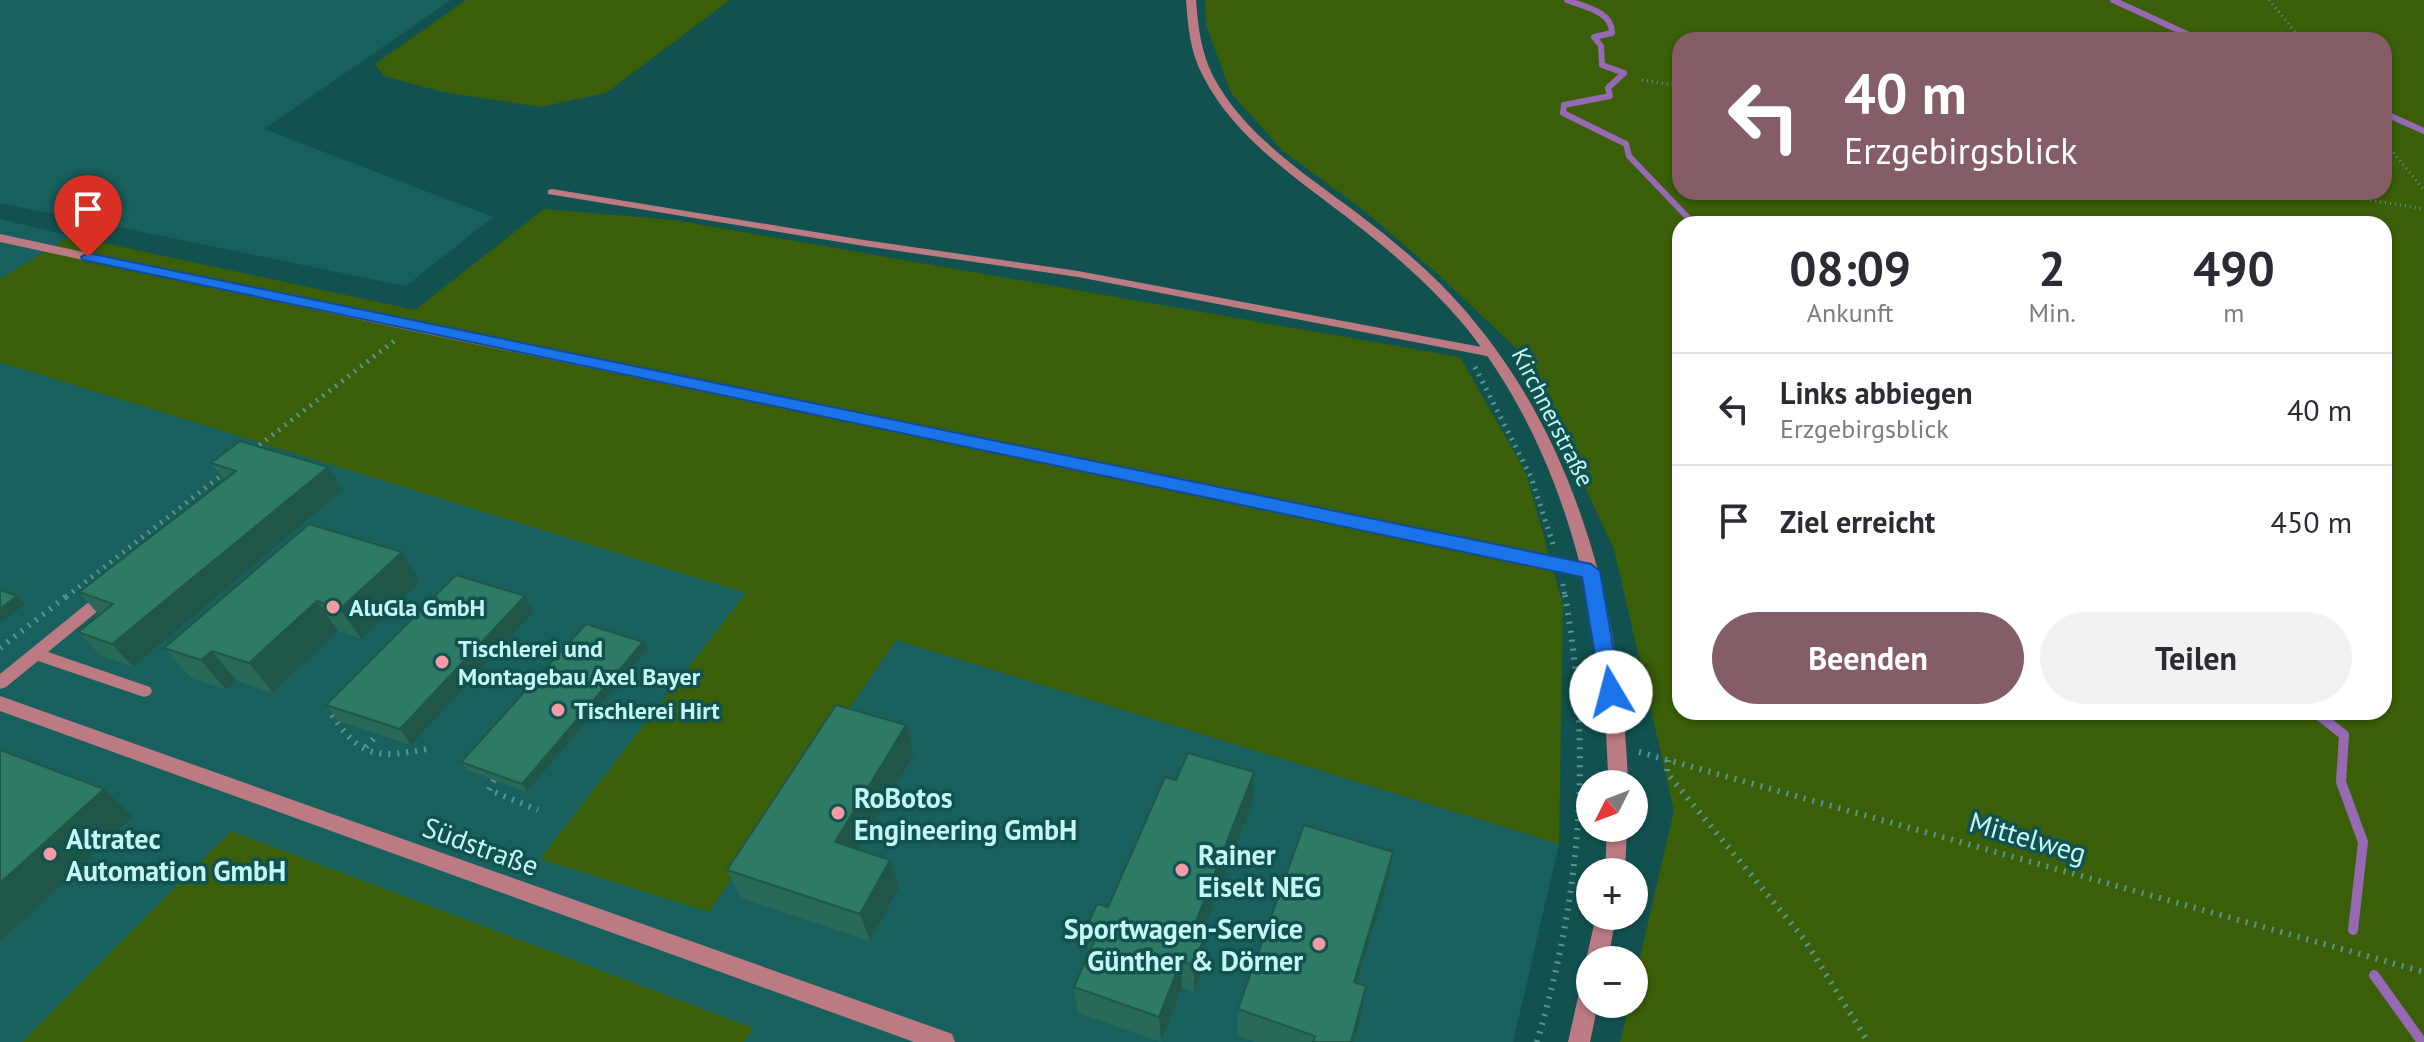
<!DOCTYPE html>
<html lang="de">
<meta charset="utf-8">
<style>
body{margin:0;font-family:"PT Sans",sans-serif;background:#f2f2f3;color:#2b2b33;height:100vh;display:flex;flex-direction:column;font-size:30px;white-space:nowrap}
*{box-sizing:border-box;margin:0}
p{font-size:26px;color:#7c7c81}
.icon{flex:none;width:44px;height:44px;fill:none;stroke:currentColor;stroke-width:2;stroke-linecap:round;stroke-linejoin:round}
.map{position:relative;flex:1;overflow:hidden}
.details{position:absolute;left:1672px;top:216px;width:720px;height:504px;display:flex;flex-direction:column;background:#fff;border-radius:24px;box-shadow:0 2px 6px #0004}
.details>*{flex:none}
.banner{position:absolute;left:1672px;top:32px;width:720px;height:168px;border-radius:24px;box-shadow:0 2px 6px #0004;background:#855d67;color:#fff;overflow:hidden}
.needle{width:52px;rotate:228deg}
.fabs{position:absolute;left:1576px;top:770px;display:grid;gap:16px}
.fabs a{display:grid;place-items:center;width:72px;height:72px;border-radius:50%;background:#fff;box-shadow:0 2px 6px #0004;font-size:40px}
.pin{position:absolute;display:grid;place-items:center;width:68px;height:68px;color:#fff;margin:-82px -34px;border-radius:50% 50% 50% 0;rotate:-45deg;box-shadow:0 0 8px #0007}
.pin .icon{rotate:45deg}
.me{position:absolute;width:88px;margin:-44px;rotate:352deg;stroke-linejoin:round;filter:drop-shadow(0 0 6px #0008)}
.turn{display:flex;align-items:center;gap:28px;height:168px;padding:0 40px;font-size:36px}
.turn .icon{width:104px;height:104px;stroke-width:2.5}
.turn b{display:block;font-size:56px;line-height:68px}
.eta{display:flex;justify-content:space-evenly;align-items:center;height:136px;text-align:center}
.eta b{font-size:48px;font-weight:800;line-height:56px}
.cta{display:flex;gap:16px;margin-top:auto;padding:16px 40px}
.cta a{flex:1;height:92px;border-radius:48px;background:#855d67;color:#fff;font-size:32px;font-weight:800;line-height:92px;text-align:center}
.cta a+a{background:#f2f2f3;color:#2b2b33}
ul{padding:0;list-style:none}
li{display:flex;align-items:center;gap:24px;height:112px;padding:0 40px;border-top:2px solid #e1e1e2}
li div{flex:1}
li b{display:block;font-size:30px}
li em{font-style:normal}
.map>svg:first-child{display:block}
</style>
<div class="map">
<svg width="2424" height="1042" viewBox="0 0 2424 1042">
<rect width="100%" height="100%" fill="#115250"/>
<g fill="#18605e">
<path d="M0,0H451L264,129L493,217L406,286L0,203Z"/>
<path d="M0,219L71,236L0,279Z"/>
<path d="M0,362L747,593L541,859L709,912L896,640L1559,844L1513,1042H0Z"/>
</g>
<g fill="#3a5f08" fill-rule="evenodd">
<path d="M466,0H730L606,93L540,107L443,92L384,76L375,64Z"/>
<path d="M1205,0H2424V1042H1620L1629,1004H1634V983L1674,810L1614,549L1522,354L1439,275L1367,213L1282,150L1231,93L1206,25ZM2384,40V192H1680V40ZM1680,224H2384V712H1680Z"/>
<path d="M544,209L674,220L1460,357L1526,473L1563,605L1559,844L896,640L709,912L540,859L746,593L0,362V279L71,236L415,310Z"/>
<path d="M231,831L753,1028L744,1042H22Z"/>
</g>
<g fill="none" stroke-linecap="round" stroke-linejoin="round">
<g stroke="#9769b5" stroke-width="6">
<path d="M1567,0C1584,7 1612,11 1612,33L1594,37L1601,46L1602,65L1624,73L1608,88L1610,96L1564,105L1563,113L1626,144L1629,156L1694,224"/>
<path d="M2113,0L2200,40"/>
<path d="M2384,113L2424,131"/>
</g>
<g stroke="#9769b5" stroke-width="10">
<path d="M2315,712L2344,735L2341,782L2363,842L2353,930"/>
<path d="M2374,975L2422,1042"/>
</g>
<g stroke="#599592" stroke-width="3" stroke-dasharray="1 4" stroke-linecap="butt">
<path d="M2269,0L2302,40"/>
<path d="M1642,80L1680,86"/>
<path d="M2384,141L2424,190"/>
<path d="M2321,192L2424,209"/>
</g>
<g stroke="#599592" stroke-width="5" stroke-dasharray="2 6" stroke-linecap="butt">
<path d="M1475,367L1531,477L1554,547"/>
<path d="M253,450L394,341"/>
<path d="M1563,584L1565,597"/>
<path d="M66,597L223,474"/>
</g>
<g stroke="#599592" stroke-width="6" stroke-dasharray="2 7" stroke-linecap="butt">
<path d="M0,648L68,595"/>
<path d="M332,715C361,759 380,758 427,749"/>
<path d="M366,747L378,734"/>
<path d="M1639,752L2424,972"/>
<path d="M1668,760L1667,773L1804,939L1868,1042"/>
<path d="M494,780L489,790L538,810"/>
<path d="M1537,1042C1582,891 1592,750 1565,595"/>
</g>
<g fill="#bc7b83" fill-rule="evenodd">
<path d="M552,189L864,240L1078,271L1492,349L1498,353L1492,357L1078,277L864,246L548,194V190Z"/>
<path d="M105,591L110,593L112,597L110,601L48,652L150,687L152,691L150,695L144,697L38,661L6,687L0,689V674L100,593Z"/>
</g>
<g fill="#bc7b83" fill-rule="evenodd">
<path d="M0,234L412,323L1591,565L1597,567L1599,571L1597,575L1591,577L412,331L0,242Z"/>
<path d="M0,696L944,1031L952,1034L955,1042H914L0,711Z"/>
</g>
<g fill="#bc7b83" fill-rule="evenodd">
<path d="M1186,0H1196C1198,27 1201,52 1213,76C1244,135 1306,175 1357,213C1399,245 1440,279 1473,320C1580,448 1623,621 1628,784H1608C1606,624 1567,452 1464,325C1431,286 1393,253 1353,222C1299,180 1235,139 1203,76C1190,52 1188,27 1186,0Z"/>
<path d="M1607,828H1627L1625,872H1605Z"/>
<path d="M1596,916H1616L1608,960H1590V967L1586,960Z"/>
<path d="M1590,983V1004H1598L1590,1042H1568L1579,993L1582,986Z"/>
</g>
</g>
<g fill="#286a57">
<path d="M211,463L328,467L343,490L133,667L100,655L78,632L99,615L79,592L224,480Z"/>
<path d="M309,524L420,582L361,639L338,631L273,693L237,681L226,690L191,678L164,648Z"/>
<path d="M525,596L534,612L411,745L338,721L326,705Z"/>
<path d="M647,650L527,792L467,770L461,762Z"/>
<path d="M906,725L914,755L858,849L899,888L870,941L741,898L727,870Z"/>
<path d="M1253,801L1201,937L1204,938L1205,965L1194,992L1182,988L1161,1042L1078,1013L1074,987L1089,952L1086,928L1108,907Z"/>
<path d="M1393,852L1388,881L1357,983L1362,1012L1354,1042H1256L1237,1035L1238,1009Z"/>
</g>
<g fill="#205647">
<path d="M328,467L343,490L133,667L112,644Z"/>
<path d="M402,552L420,582L361,639L340,609Z"/>
<path d="M17,596L25,604L2,622L0,620V609Z"/>
<path d="M525,596L534,612L411,745L400,729Z"/>
<path d="M317,601L338,631L273,693L249,663Z"/>
<path d="M643,642L647,650L527,792L522,784Z"/>
<path d="M212,651L237,681L226,690L201,660Z"/>
<path d="M906,725L914,755L845,871L835,842Z"/>
<path d="M1254,772L1253,801L1192,961L1191,934Z"/>
<path d="M104,789L133,817L0,942V883Z"/>
<path d="M1393,852L1388,881L1349,1008L1354,982Z"/>
<path d="M890,860L899,888L870,941L860,914Z"/>
<path d="M1204,938L1205,965L1194,992V965Z"/>
<path d="M1181,961L1182,988L1161,1042L1159,1017Z"/>
<path d="M1366,986L1362,1012L1354,1042H1351Z"/>
</g>
<g fill="#2e7b65" stroke="#205647" stroke-width="2">
<path d="M240,441L328,467L112,644L78,632L113,604L79,592L236,471L211,463Z"/>
<path d="M309,524L402,552L340,609L317,601L249,663L212,651L201,660L164,648Z"/>
<path d="M456,575L525,596L400,729L326,705Z"/>
<path d="M0,590L17,596L0,609Z"/>
<path d="M586,624L643,642L522,784L461,762Z"/>
<path d="M836,705L906,725L835,842L890,860L860,914L727,870Z"/>
<path d="M0,750L104,789L0,883Z"/>
<path d="M1188,753L1254,772L1191,934L1204,938L1194,965L1181,961L1159,1017L1074,987L1098,932L1086,928L1097,904L1108,907L1165,777L1176,780Z"/>
<path d="M1304,825L1393,852L1354,982L1366,986L1351,1042H1313L1315,1036L1238,1009Z"/>
</g>
<path fill="#1a73e8" stroke="#114b97" stroke-width="2" d="M88,253L1591,564L1600,571L1621,692L1618,698L1611,700L1604,698L1601,692L1582,577L83,260L81,257Z"/>
<g fill="#f49aa6" stroke="#115250" stroke-width="3">
<circle cx="333" cy="607" r="8"/>
<circle cx="442" cy="662" r="8"/>
<circle cx="558" cy="710" r="8"/>
<circle cx="838" cy="813" r="8"/>
<circle cx="50" cy="854" r="8"/>
<circle cx="1182" cy="870" r="8"/>
<circle cx="1319" cy="944" r="8"/>
</g>
<g text-anchor="middle" dominant-baseline="central" stroke-width="7" stroke-linejoin="round" paint-order="stroke">
<g font-size="24" fill="#c4f7f4" stroke="#115250">
<text transform="translate(1553 417) rotate(63)">Kirchnerstraße</text>
</g>
<g font-size="24" font-weight="bold" fill="#c4f7f4" stroke="#115250" text-anchor="start">
<text x="349" y="607">AluGla GmbH</text>
<text x="458" y="648">Tischlerei und<tspan x="458" dy="28">Montagebau Axel Bayer</tspan></text>
<text x="574" y="710">Tischlerei Hirt</text>
</g>
<g font-size="28" font-weight="bold" fill="#c4f7f4" stroke="#115250" text-anchor="start">
<text x="854" y="797">RoBotos<tspan x="854" dy="32">Engineering GmbH</tspan></text>
<text x="66" y="838">Altratec<tspan x="66" dy="32">Automation GmbH</tspan></text>
<text x="1198" y="854">Rainer<tspan x="1198" dy="32">Eiselt NEG</tspan></text>
<text x="1303" y="928" text-anchor="end">Sportwagen-Service<tspan x="1303" dy="32">Günther &amp; Dörner</tspan></text>
</g>
<g font-size="28" fill="#c4f7f4" stroke="#115250">
<text transform="translate(2028 837) rotate(16)">Mittelweg</text>
<text transform="translate(481 846) rotate(20)">Südstraße</text>
</g>
</g>
</svg>
<div class="fabs">
<a><svg class="needle" viewBox="-14 -14 28 28"><path d="M0-13l5 13h-10z" fill="#e53935"/><path d="M0 13l5-13h-10z" fill="#7c7c81"/></svg></a>
<a>+</a>
<a>−</a>
</div>
<div class="pin" style="left:88px;top:257px;background:#d93025"><svg class="icon" aria-label="arrive" viewBox="0 0 24 24"><path d="M6 21V4h12l-3 4 3 4H6"/></svg></div>
<svg class="me" style="left:1611px;top:692px" viewBox="-20 -20 40 40"><circle r="19" fill="#fff"/><path d="M0-13L10 11 0 6-10 11z" fill="#1a73e8"/></svg>
<div class="banner">
<div class="turn"><svg class="icon" aria-label="left" viewBox="0 0 24 24"><path d="M17 20v-9H6M10 6l-5 5 5 5"/></svg><div><b>40 m</b>Erzgebirgsblick</div></div>
</div>
<section class="details">
<div class="eta">
<div><b>08:09</b><p>Ankunft</p></div>
<div><b>2</b><p>Min.</p></div>
<div><b>490</b><p>m</p></div>
</div>
<ul>
<li><svg class="icon" aria-label="left" viewBox="0 0 24 24"><path d="M17 20v-9H6M10 6l-5 5 5 5"/></svg><div><b>Links abbiegen</b><p>Erzgebirgsblick</p></div><em>40 m</em></li>
<li><svg class="icon" aria-label="arrive" viewBox="0 0 24 24"><path d="M6 21V4h12l-3 4 3 4H6"/></svg><div><b>Ziel erreicht</b></div><em>450 m</em></li>
</ul>
<div class="cta"><a>Beenden</a><a>Teilen</a></div>
</section>
</div>
